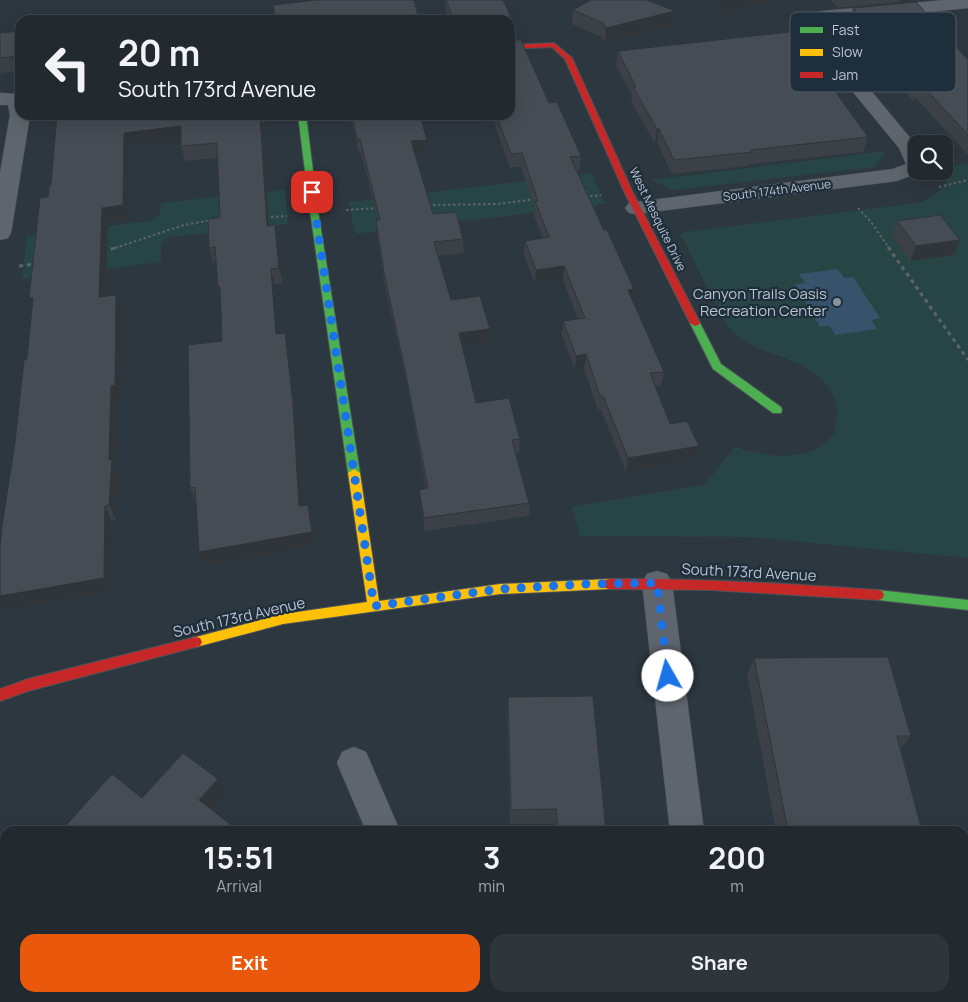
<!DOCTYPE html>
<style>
body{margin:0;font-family:Manrope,sans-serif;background:#2e353b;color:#f1f3f6;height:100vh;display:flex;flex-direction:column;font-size:19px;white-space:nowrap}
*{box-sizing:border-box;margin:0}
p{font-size:16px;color:#a2a6aa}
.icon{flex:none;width:28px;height:28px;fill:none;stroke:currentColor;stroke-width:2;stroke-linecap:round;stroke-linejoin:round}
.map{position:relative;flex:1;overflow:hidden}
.side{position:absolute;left:0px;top:826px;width:969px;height:176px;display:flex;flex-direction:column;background:#22292f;border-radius:15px 15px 0 0;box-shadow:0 5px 20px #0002,0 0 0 1px #3f454b}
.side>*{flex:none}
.banner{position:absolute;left:15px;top:15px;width:500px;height:105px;border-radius:15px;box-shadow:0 5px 20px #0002,0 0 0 1px #3f454b;background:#22292f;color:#f1f3f6;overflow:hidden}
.fabs{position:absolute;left:908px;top:135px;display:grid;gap:10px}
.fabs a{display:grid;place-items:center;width:45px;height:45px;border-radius:10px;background:#22292f;box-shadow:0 5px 20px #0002,0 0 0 1px #3f454b;font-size:25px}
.pin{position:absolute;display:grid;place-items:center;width:42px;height:42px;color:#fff;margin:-21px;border-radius:10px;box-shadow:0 2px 8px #0006}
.me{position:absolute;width:55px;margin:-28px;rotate:353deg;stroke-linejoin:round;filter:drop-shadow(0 0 4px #0008)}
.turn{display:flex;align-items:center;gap:18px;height:105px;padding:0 20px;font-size:22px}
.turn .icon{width:65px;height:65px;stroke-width:2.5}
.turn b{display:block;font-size:35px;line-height:42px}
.eta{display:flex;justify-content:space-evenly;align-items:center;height:85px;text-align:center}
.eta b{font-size:30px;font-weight:700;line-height:35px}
.button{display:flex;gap:10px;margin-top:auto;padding:10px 20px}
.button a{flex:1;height:58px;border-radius:15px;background:#ea580c;color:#fff;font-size:20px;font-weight:700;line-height:58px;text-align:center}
.button a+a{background:#2e353b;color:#f1f3f6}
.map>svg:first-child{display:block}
</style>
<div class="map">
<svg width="968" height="1002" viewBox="0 0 968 1002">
<rect width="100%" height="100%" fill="#2d373f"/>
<g fill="#284546">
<path d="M886,151L875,167L674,190L650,180Z"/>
<path d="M968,164V558L751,537L580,536L572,507L704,485L735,447C764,457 815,464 834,433C836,430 835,427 836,423C839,409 835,395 826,384C800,353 753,357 728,327C723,320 719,311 716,303C707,287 699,272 691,256C688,249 685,241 680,236L685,232L918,203C936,198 949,185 952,166Z"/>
<path d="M592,173L605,204L355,234L349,202Z"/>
<path d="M285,190L288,224L169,237L161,243V262L22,279L27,236L150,221L160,214L161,203Z"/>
</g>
<path fill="#36536b" d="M838,269L844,278L853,277L880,318L871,320L877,329L835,335L829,325L820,327L795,284L805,283L799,274Z"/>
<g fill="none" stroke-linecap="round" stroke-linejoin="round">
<g stroke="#4c5359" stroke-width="1">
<g id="street">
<path d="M945,0H968V8L821,23V30L916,145V171H923L897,181L636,214L629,213L625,208L629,203L636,202L893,169L906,164L899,148L806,35C796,20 811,14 823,11Z"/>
<path d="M0,93L20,94V115H30L11,233L8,238L0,240V173L10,115L8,105H0Z"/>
<path d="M657,571L667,574L672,583L704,831H670L642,583L647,574Z"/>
<path d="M354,747L366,752L400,831H366L337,763L342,752Z"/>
<path d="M655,998H703L705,1002H657Z"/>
</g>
</g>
<g stroke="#4c5359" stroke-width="2">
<g id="fast">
<path d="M298,115H306L318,211L360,473L354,477L348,473L310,211Z"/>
<path d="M695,320L700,323L721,364L781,407L782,410L781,413H773L713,369L690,323Z"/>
<path d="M878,590L968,600V610L878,600L874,599L872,595L874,591Z"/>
</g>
</g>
<g stroke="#4c5359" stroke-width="2">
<path id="slow" d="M354,469L360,473L379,601L500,584L609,579L613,580L615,584L613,588L609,589L500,594L283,624L196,647L192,646L190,642L192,638L196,637L283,614L367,602L348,473Z"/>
</g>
<g stroke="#4c5359" stroke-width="2">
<g id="jam">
<path d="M554,43L572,58L632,191L700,323L698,325L695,326L690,323L624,191L565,59L552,47L510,49V45Z"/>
<path d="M609,579C699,578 788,584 878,590L882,591L884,595L882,599L878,600L710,590L609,589L605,588L603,584L605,580Z"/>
<path d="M196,637L200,638L202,642L200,646L196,647L28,691L0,701V689L28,679Z"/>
</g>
</g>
<g stroke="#5c6469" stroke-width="2" stroke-dasharray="2.5 2.5" stroke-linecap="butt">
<path d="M939,187L968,180"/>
<path d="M585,197L601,195"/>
<path d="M428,205L497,204L536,199"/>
<path d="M858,208L871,222L889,248"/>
<path d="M346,210L377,208"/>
<path d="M266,217L287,216"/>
<path d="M115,248L184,225L212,220"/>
</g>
<g stroke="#5c6469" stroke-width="3" stroke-dasharray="4 4" stroke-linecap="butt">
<path d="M888,247L968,360"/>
<path d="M103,251L119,247"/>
<path d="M19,266L36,264"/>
</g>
<use href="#street" fill="#5e656c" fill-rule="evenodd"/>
<use href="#fast" fill="#4caf50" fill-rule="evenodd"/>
<use href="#slow" fill="#ffc107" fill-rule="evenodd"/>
<use href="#jam" fill="#c62828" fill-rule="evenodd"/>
</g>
<g fill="#3b4147">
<path d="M445,0H503L515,26L514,40L549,103L581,156L579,170L577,171L664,372L661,386L655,387L670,424L699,446L696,460L626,472L601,410H598L584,369L575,370L562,336L563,321L578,319L563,280L535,284L524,255L525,241L543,238L534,216L535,208L521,167L510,168L492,117L485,118L484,115H510V20H449L446,11Z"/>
<path d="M831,0H900L899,2L838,8Z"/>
<path d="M853,8L968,60V155L917,99L912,100L849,22Z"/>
<path d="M573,10L673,25L605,42L602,37L572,24Z"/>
<path d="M20,31V71L0,73V33Z"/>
<path d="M618,51L868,137L863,152L749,164L748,166L672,174L657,143L655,144L631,101L632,96L616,65Z"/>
<path d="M53,115H265V123H262L269,225H275L278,240L283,283L274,284L278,334L288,348L296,418L302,506L308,505L311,519L315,546L205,566L196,502L190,488L222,341L220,296L218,287L216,262L213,263L209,248L220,218L218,158L185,161L181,146V141L129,147L128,220L108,223L105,296L122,310L121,400H117L116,467L119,474L116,519L111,520V591L5,611L15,442L48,197L51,185L56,124Z"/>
<path d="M350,115H420L428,154L415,155L433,214L463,239L464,253L438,256L451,300L490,343L462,347L476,403L520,439L519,453H516L529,503V516L425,531L421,503L419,490L426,489L407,384L385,287L377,235L376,220H378L361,153H359Z"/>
<path d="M897,221L954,255L910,261L892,235Z"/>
<path d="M754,658L911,736L901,748L922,831H776L747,675Z"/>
<path d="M508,697L606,831H555L554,824H510L507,714Z"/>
<path d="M164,998H441L438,1002H192L189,999L186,1002H169Z"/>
<path d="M788,998H964L968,1002H788Z"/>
</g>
<g fill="#30353a">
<path d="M722,0H774L720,13Z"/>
<path d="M675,11L673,25L605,42L606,28Z"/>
<path d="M515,26L514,40L510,41V27Z"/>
<path d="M53,115H60L56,124Z"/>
<path d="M260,115H261L262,123L270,241L267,226Z"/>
<path d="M181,126L185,141L129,147L128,220L108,223L105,312L99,297L102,208L124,133Z"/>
<path d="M657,129H659L657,143L655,144Z"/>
<path d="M427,140L428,154L412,156L411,141Z"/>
<path d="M275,225L278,240L283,283L279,268Z"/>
<path d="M960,240L954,255L910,261L916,246Z"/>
<path d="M564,266L563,280L535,284L536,270Z"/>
<path d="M271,269L274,284L279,349L276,334Z"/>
<path d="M634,289L632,303L628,290Z"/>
<path d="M116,295L122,310L121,400H117L116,467L119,474L116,519L109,505V460L111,386Z"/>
<path d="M29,298H33L36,313Z"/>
<path d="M490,329V343L459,348V333Z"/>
<path d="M285,333L288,348L296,418L303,520L299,506Z"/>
<path d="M586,354L584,369L575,370L576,356Z"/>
<path d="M699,446L696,460L626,472L628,458Z"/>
<path d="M308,505L311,519L315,546L205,566L199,552Z"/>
<path d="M105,506L111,520V591L5,611L0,604V596Z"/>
<path d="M218,779L226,794L208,815L199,800Z"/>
<path d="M0,983L5,988V995L0,1001Z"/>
<path d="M171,998H187L189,999L186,1002H169L168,1001Z"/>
<path d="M432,998H441L438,1002H429Z"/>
</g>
<g fill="#454c53" stroke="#30353a">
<path d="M316,0H414L419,20H276L273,5Z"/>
<path d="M446,0H503L515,26L510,27V20H454Z"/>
<path d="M591,0H647L675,11L606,28L603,23L573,10Z"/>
<path d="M916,2L968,60V135L922,85L917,86L853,8Z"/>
<path d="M20,31V56L0,58V33Z"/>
<path d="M789,32L822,73L868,137L751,150L752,152L674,160L659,129H657L633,87H636L618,51Z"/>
<path d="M510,40H521L549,103L557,102L581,156L570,157L604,230H607L634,289L628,290L664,372L650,373L670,424L687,421L699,446L628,458L603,396H600L586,354L576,356L563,321L585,318L564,266L536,270L525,241L549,237L535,201H538L522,153L511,154L496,115H510Z"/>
<path d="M57,115H260L267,226L275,225L279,268L271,269L276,334L285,333L293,403L299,506L308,505L312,532L199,552L195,487L190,488L188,345L222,341L220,287H218L215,247L209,248L208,219L220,218L217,143L181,146V126L124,133L123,205L102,208L99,297L116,295L115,385L111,386L109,460L112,459L109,505L105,506L104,578L0,596V547L2,526L15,442L24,360L27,359L33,298H29L40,198L48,197L49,186L51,185Z"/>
<path d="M352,115H420L427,140L411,141L433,214L456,212L463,239L434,242L451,300L480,296L490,329L459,333L476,403L509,398L520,439L512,440L529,503L424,518L419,490L428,488L405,370L384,273L376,220H380L360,139H357Z"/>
<path d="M940,215L960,240L916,246L897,221Z"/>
<path d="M888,657L911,736H897L922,831H788L754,658Z"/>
<path d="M593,696L606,831H558L556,809L511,810L508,697Z"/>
<path d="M183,753L218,779L199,800L239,831H61L112,774L142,798Z"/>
<path d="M964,947L968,970V1002H800L799,998H964Z"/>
<path d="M164,998H171L168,1001Z"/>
<path d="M189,998H432L429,1002H195Z"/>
</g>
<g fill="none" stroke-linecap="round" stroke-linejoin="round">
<path stroke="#1a73e8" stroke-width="9" stroke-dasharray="0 16.2" d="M312,192L374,606L500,589L586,584L657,583L668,676"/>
</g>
<circle fill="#87939d" stroke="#1e2e3b" stroke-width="2" cx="837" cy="302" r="5"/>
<g text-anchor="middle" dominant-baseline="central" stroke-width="4.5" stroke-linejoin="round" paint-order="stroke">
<g font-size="12" fill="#b8c4cf" stroke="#1e2e3b">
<text transform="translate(777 190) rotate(-7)">South 174th Avenue</text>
<text transform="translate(658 219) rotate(64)">West Mesquite Drive</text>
</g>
<g font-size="15" fill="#b8c4cf" stroke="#1e2e3b" text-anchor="end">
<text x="827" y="293">Canyon Trails Oasis<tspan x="827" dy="17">Recreation Center</tspan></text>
</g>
<g font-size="15" fill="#b8c4cf" stroke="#1e2e3b">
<text transform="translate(749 572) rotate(3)">South 173rd Avenue</text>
<text transform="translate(239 617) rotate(-13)">South 173rd Avenue</text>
</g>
</g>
<rect x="790" y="12" width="166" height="80" rx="8" fill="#1e2e3b" stroke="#4c5b67" stroke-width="1"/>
<rect x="800" y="27" width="23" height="6" fill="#4caf50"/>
<rect x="800" y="49" width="23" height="7" fill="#ffc107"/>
<rect x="800" y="72" width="23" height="6" fill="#c62828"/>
<g font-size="14" fill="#b8c4cf">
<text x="832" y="35">Fast</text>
<text x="832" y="57">Slow</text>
<text x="832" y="80">Jam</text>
</g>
</svg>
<div class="fabs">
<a><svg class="icon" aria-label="search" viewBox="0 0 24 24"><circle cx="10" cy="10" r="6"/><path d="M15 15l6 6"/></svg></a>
</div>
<div class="pin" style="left:312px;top:192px;background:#d93025"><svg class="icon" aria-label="arrive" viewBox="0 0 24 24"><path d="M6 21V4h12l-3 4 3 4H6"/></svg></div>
<svg class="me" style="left:668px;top:676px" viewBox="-20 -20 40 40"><circle r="19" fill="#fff"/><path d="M0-13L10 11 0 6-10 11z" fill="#1a73e8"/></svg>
<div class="banner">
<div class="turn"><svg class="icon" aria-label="left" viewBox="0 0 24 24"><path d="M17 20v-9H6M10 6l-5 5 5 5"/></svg><div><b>20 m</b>South 173rd Avenue</div></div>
</div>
<section class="side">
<div class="eta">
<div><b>15:51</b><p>Arrival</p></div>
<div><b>3</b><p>min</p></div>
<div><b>200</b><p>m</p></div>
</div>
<div class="button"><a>Exit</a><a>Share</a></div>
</section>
</div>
